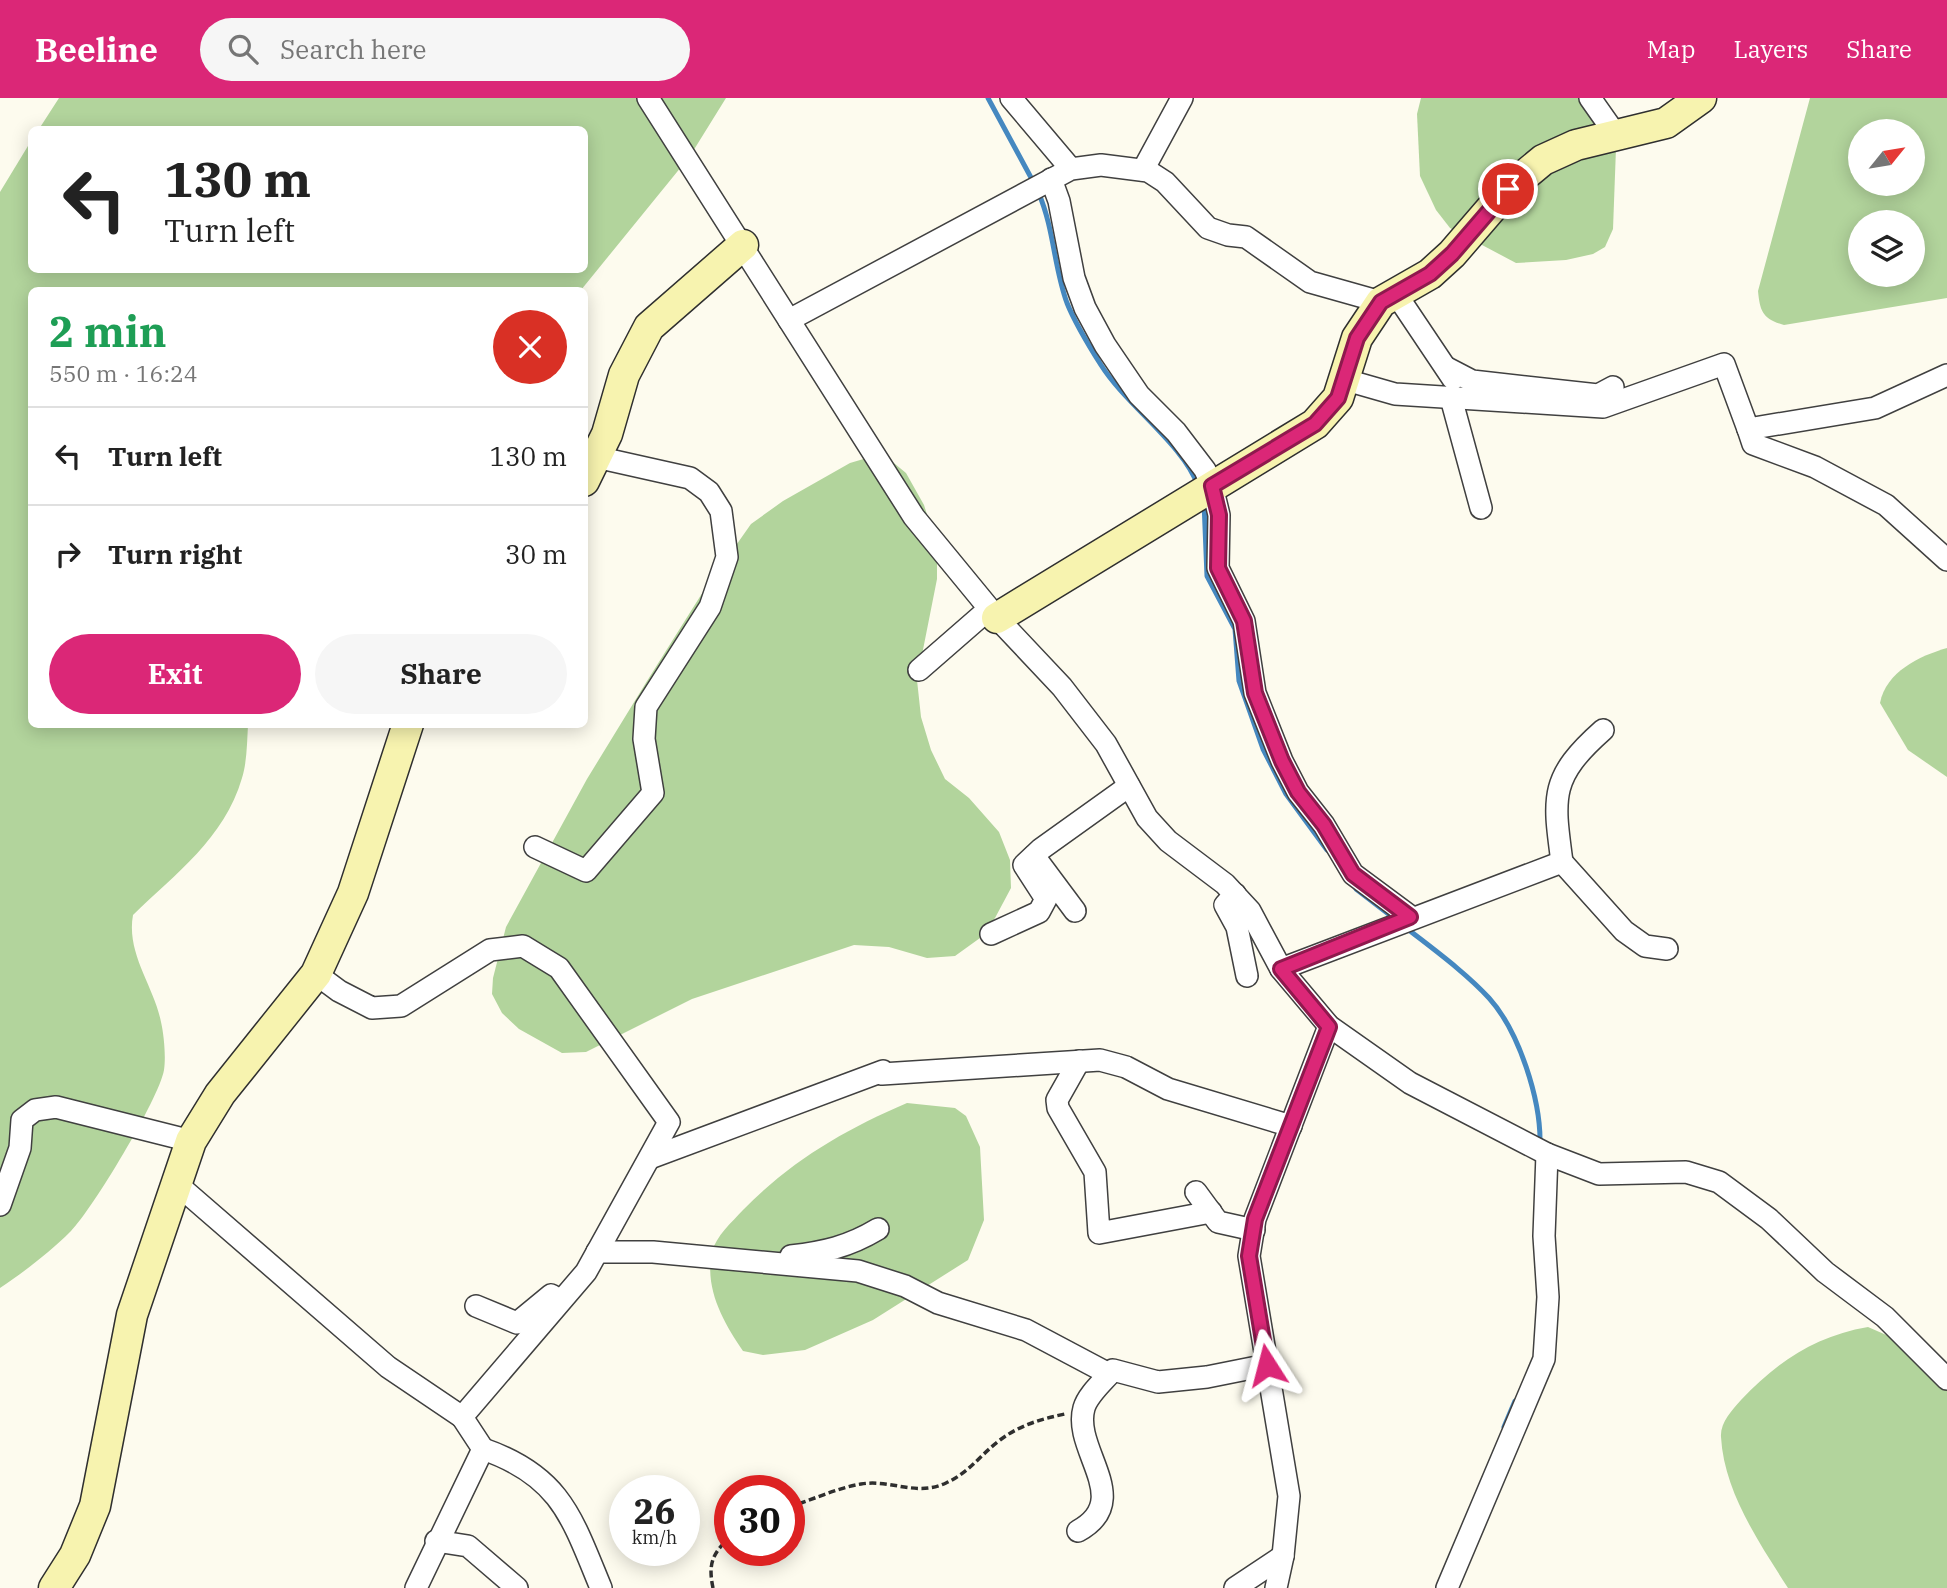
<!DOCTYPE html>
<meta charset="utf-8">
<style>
body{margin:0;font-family:"IBM Plex Serif",serif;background:#f6f6f6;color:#222;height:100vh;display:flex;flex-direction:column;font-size:26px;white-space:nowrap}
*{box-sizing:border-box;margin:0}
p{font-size:23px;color:#767676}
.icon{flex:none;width:38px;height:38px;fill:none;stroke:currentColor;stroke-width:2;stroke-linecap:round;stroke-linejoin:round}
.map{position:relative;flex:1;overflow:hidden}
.panel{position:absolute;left:28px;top:189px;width:560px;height:441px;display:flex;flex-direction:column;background:#fff;border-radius:10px;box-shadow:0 4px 18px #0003}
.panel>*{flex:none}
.hud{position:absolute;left:28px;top:28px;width:560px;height:147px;border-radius:10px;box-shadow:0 4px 18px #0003;background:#fff;color:#222;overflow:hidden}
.needle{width:46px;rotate:60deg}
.tools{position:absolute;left:1848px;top:21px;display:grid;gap:14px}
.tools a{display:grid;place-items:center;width:77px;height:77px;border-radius:50%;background:#fff;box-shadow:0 4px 18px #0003;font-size:35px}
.speed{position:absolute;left:609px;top:1377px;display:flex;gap:14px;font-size:35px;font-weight:700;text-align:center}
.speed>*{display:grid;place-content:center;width:91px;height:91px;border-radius:50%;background:#fff;box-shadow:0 4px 18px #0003;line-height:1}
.speed small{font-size:18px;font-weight:400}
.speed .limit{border:10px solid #d22;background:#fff;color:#111}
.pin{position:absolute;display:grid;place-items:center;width:60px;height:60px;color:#fff;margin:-30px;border:4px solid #fff;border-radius:50%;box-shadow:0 2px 7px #0007}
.me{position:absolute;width:77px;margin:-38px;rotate:351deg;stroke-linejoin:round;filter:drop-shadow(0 0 5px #0008)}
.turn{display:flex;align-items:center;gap:24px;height:147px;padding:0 21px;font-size:32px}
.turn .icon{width:91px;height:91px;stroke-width:2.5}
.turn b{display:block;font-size:49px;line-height:60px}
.round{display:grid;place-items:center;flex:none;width:74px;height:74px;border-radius:37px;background:#f6f6f6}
.head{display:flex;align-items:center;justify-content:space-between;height:119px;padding:0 21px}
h1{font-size:42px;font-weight:800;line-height:52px;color:#1e9e55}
.action{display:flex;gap:14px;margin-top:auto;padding:14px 21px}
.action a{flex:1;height:80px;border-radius:42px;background:#db2777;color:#fff;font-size:28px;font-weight:800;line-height:80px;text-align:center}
.action a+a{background:#f6f6f6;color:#222}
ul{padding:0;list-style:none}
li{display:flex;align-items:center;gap:21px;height:98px;padding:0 21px;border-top:2px solid #e0e0e0}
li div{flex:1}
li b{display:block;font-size:26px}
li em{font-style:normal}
header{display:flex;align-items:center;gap:42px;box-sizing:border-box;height:98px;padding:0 35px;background:#db2777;color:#fff}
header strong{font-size:33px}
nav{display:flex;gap:38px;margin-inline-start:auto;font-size:24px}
.search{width:490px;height:63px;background:#f6f6f6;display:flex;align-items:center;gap:18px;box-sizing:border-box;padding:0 24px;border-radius:38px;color:#767676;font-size:26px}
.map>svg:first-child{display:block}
</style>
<header>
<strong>Beeline</strong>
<div class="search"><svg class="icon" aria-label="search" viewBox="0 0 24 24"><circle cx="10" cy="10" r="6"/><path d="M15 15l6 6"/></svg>Search here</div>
<nav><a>Map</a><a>Layers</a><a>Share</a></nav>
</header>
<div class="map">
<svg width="1947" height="1490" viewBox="0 0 1947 1490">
<rect width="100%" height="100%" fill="#fdfbee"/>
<g fill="#b2d49c" fill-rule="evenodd">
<path d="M59,0H726L690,58L581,192H32V626L248,627C247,644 247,664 242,680C224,741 176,775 133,817C126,856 154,888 161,924C164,937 166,959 164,972C159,1001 92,1112 71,1133C50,1154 24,1174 0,1190V94L31,43L32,172H584V32L39,31Z"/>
<path d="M1421,0H1602L1616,50L1613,131L1605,149L1593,156L1566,162L1516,165L1450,130L1436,112L1420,78L1417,16Z"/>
<path d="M1810,0H1947V200L1784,227C1763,221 1760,214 1758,193ZM1913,33V86H1860V33ZM1913,124V177H1860V124Z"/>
<path d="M877,357L889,361L906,375L924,407L937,448V481L917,582L921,619L931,652L945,681L969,700L999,734L1010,762L1011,790L995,820L980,840L955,858L927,860L889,849L854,847L692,901L586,954L562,955L519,931L502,915L492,896L493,880L506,829L587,681L647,583L701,497L751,426L783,403L850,365Z"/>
<path d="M1947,550V679L1908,652L1880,605C1886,574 1919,558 1947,550Z"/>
<path d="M907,1005L955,1010L966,1018L980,1049L984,1122L968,1162L873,1222L805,1252L763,1257L743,1253C724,1225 704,1191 712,1154C716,1138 732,1124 743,1112C791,1063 844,1032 907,1005Z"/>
<path d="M1868,1229L1900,1243L1947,1277V1490H1788C1760,1446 1724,1394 1721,1339C1720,1325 1732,1312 1741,1302C1777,1264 1815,1238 1868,1229Z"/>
</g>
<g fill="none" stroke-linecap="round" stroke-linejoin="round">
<g stroke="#4588c0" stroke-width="5">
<path d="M988,0L1035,87"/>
<path d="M1039,96C1054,131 1054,170 1067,205C1075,225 1089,248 1101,267C1126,307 1184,347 1198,388"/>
<path d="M1204,404L1207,478L1235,531L1239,583L1263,651L1286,696L1327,752"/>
<path d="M1356,791L1395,821"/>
<path d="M1405,829C1433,851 1465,874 1489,900C1519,933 1541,1002 1540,1046"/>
<path d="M1504,1329L1515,1303"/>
</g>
<g stroke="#404040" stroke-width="24">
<g id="street">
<path d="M648,0L914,419L997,520L1062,589L1106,646L1147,720L1168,743L1225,786L1250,813L1281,871L1329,928L1410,985L1547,1056L1599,1076L1686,1074L1719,1084L1769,1121L1825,1174L1885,1219L1947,1281"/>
<path d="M1011,0L1071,71"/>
<path d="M1590,0L1616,37"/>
<path d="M1143,72L1182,0"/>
<path d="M1051,81L1059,103L1074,180L1085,210L1105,247L1139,297L1176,334L1205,372L1212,388L1219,417L1218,470L1244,523L1255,595L1282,663L1298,694L1324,727L1353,776L1411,819"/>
<path d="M1396,196L1453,281"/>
<path d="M789,222L1071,71L1101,67L1148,73L1165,84L1208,130L1228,137L1246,139L1310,184L1381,204"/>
<path d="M1447,270L1472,283L1598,297L1613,289"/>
<path d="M1346,282L1395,296L1603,309L1724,266L1748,331L1875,310L1947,277"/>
<path d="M1451,300L1481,410"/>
<path d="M1748,331L1753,346L1815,369L1886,407L1947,462"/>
<path d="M919,572L989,511"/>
<path d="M535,749L586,773L653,695L644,641L646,609L710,509L727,459L721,413L709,394L690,380L596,359"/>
<path d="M1034,758L1075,813"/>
<path d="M1562,764L1624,833L1645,848L1667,851"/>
<path d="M1235,796L1225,807L1237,829L1247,878"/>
<path d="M991,836L1039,814L1046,801L1024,767L1041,751L1129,688"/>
<path d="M1281,871L1562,764C1553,698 1550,679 1603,632"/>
<path d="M1079,963L1057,1002L1058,1010L1095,1074L1099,1135L1211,1114"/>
<path d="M650,1060L883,973L882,976L1100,962L1126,969L1168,991L1291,1028"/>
<path d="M178,1087L388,1269L462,1319L586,1174L669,1024L559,870L523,848L490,852L401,908L372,910L339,893L316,876"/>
<path d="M1196,1094L1218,1124L1254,1132"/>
<path d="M0,1107L20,1050L22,1022L35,1012L56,1009L191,1043"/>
<path d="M597,1154H653L858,1173L905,1188L938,1205L1026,1232L1109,1276"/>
<path d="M791,1158C824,1154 848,1149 878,1131"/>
<path d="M476,1208L517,1225L551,1197L559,1202"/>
<path d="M483,1351C561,1378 572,1420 601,1490"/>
<path d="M1078,1433C1135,1402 1072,1352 1084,1310C1088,1296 1104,1283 1113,1272L1158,1284L1207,1279L1267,1267"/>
<path d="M436,1443L468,1448L517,1490"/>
<path d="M416,1490L483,1351L462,1319"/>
<path d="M1235,1490L1283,1458"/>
<path d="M1276,1490L1283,1458L1289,1398L1249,1158L1255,1121L1329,928"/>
<path d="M1447,1490L1544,1261L1548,1199L1544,1138L1547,1056"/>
</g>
</g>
<g stroke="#2f2f2f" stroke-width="33">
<g id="secondary">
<path d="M584,383L607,336L624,277L649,229L743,147"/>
<path d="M997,520L1315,326L1338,300L1357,240L1381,204L1430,176L1452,156L1508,91L1543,62L1576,47L1666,25L1701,0"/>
<path d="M54,1490L75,1457L95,1408L132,1217L191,1043L220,996L316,876L353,795L408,626"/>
</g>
</g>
<g stroke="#2f2f2f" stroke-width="3.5" stroke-dasharray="7 3.5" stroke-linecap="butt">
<path d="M789,1409C812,1402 837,1390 861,1386C891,1381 916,1399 946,1385C970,1374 980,1357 1000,1342C1020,1327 1041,1321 1065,1316"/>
<path d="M713,1490C708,1466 712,1456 730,1439"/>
</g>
<use href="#street" stroke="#fff" stroke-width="21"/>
<use href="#secondary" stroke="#f7f3af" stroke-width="30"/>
</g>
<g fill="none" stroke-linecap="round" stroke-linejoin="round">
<g stroke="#8e194d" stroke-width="18">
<path id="route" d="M1267,1267L1249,1158L1255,1121L1329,929L1281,871L1410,819L1353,776L1324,727L1298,694L1282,663L1255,595L1244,523L1218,470L1219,417L1212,388L1315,326L1338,300L1357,240L1381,204L1430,176L1452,156L1508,91"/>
</g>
<use href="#route" stroke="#db2777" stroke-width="12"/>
</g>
</svg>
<div class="tools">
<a><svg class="needle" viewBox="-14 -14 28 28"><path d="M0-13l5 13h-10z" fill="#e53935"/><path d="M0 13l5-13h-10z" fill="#767676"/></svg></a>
<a><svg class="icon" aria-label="layers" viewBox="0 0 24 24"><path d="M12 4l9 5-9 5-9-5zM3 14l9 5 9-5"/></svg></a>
</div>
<div class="speed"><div>26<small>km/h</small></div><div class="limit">30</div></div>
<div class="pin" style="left:1508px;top:91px;background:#d93025"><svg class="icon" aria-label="arrive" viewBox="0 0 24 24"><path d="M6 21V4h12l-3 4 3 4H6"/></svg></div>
<svg class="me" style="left:1267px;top:1267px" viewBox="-20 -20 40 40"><path d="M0-17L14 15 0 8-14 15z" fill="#db2777" stroke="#fff" stroke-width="4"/></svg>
<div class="hud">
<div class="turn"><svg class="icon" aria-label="left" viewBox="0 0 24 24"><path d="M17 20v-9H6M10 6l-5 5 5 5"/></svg><div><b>130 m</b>Turn left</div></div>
</div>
<section class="panel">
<div class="head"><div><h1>2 min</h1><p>550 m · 16:24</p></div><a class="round" style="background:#d93025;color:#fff"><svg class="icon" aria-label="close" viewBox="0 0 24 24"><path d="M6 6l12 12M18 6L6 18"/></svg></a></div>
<ul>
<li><svg class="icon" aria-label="left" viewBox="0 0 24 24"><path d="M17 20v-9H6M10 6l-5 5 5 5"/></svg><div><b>Turn left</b></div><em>130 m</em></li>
<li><svg class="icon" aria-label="right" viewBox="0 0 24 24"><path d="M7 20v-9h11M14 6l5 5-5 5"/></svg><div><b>Turn right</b></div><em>30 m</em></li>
</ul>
<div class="action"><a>Exit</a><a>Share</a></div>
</section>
</div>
